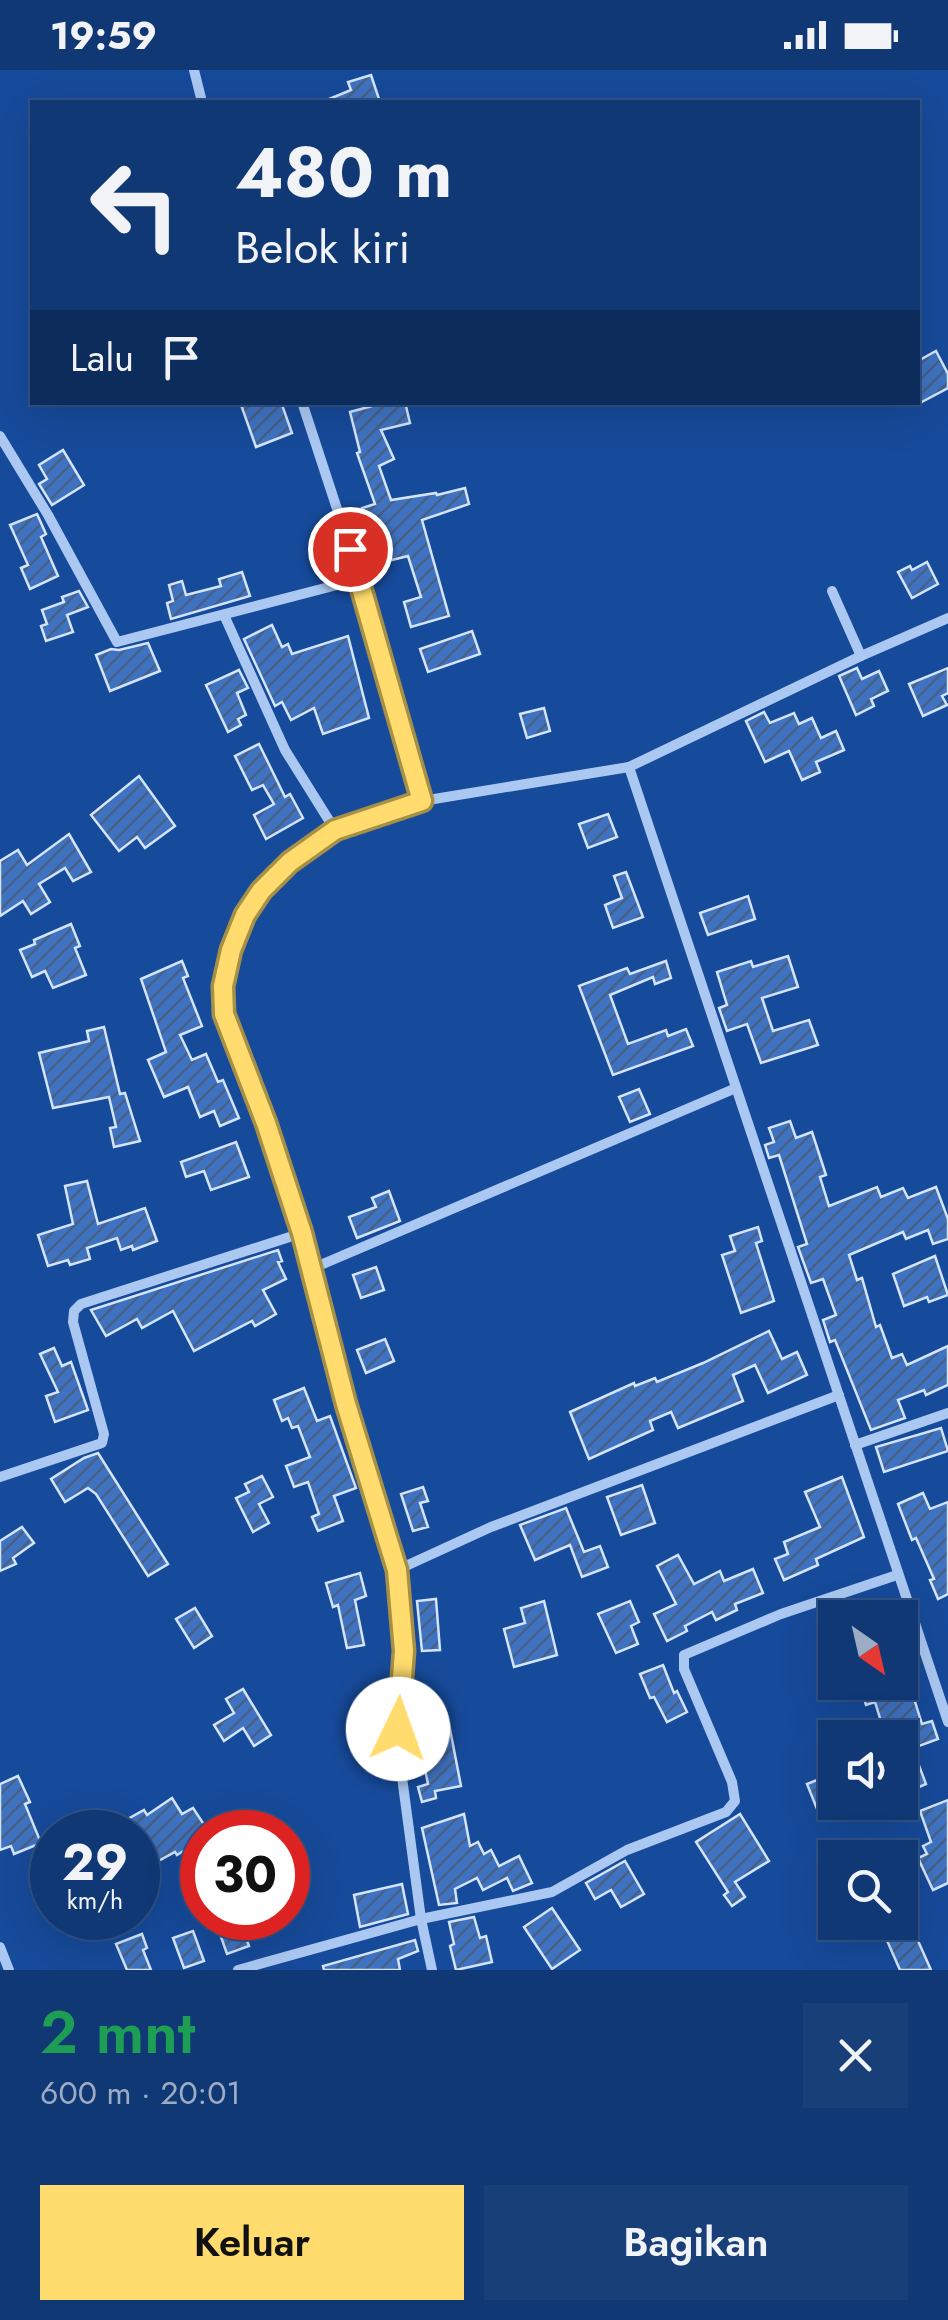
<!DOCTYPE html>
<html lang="id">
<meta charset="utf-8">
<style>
body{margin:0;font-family:Jost,sans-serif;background:#193f79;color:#f1f3f6;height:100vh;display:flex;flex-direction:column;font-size:38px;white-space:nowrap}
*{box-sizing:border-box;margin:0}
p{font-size:32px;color:#9cacc5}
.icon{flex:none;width:55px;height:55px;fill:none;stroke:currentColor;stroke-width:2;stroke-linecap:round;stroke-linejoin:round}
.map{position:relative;height:1900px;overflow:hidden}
.panel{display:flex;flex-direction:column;background:#103874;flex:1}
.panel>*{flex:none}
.banner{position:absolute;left:30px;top:30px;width:890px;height:305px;border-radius:0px;box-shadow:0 10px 40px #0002,0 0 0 2px #305286;background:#103874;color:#f1f3f6;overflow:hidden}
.needle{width:65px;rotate:146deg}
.controls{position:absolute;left:818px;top:1530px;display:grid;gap:20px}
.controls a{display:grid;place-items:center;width:100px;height:100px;border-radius:0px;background:#103874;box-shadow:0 10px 40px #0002,0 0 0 2px #305286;font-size:50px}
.speed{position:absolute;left:30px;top:1740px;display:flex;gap:20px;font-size:50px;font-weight:700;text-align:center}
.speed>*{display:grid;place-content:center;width:130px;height:130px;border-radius:50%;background:#103874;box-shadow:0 10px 40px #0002,0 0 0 2px #305286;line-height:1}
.speed small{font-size:25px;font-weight:400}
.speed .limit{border:15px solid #d22;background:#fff;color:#111}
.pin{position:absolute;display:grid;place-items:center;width:85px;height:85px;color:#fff;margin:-42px;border:5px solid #fff;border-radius:50%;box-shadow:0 2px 10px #0007}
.me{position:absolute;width:110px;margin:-55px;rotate:3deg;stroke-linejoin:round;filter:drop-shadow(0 0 8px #0008)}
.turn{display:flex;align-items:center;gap:35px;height:210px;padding:0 40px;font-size:45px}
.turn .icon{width:130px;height:130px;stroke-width:2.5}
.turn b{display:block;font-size:70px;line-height:85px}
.then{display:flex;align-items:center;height:95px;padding:0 40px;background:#0003;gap:20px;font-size:38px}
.round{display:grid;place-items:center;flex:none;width:105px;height:105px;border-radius:0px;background:#193f79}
.summary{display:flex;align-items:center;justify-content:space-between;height:170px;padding:0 40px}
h1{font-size:60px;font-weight:600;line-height:75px;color:#1e9e55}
.cta{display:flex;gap:20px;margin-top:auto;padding:20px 40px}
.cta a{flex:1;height:115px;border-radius:0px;background:#ffdc6d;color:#111;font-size:40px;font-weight:600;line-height:115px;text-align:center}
.cta a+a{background:#193f79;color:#f1f3f6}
.status{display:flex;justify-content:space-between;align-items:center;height:70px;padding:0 50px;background:#103874;direction:ltr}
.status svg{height:28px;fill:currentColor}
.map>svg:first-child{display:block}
</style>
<div class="status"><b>19:59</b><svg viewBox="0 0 49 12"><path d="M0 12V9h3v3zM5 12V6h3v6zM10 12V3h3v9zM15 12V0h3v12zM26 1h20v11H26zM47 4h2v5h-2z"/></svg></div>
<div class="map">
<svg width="948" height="1900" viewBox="0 0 948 1900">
<defs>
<pattern id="building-hatch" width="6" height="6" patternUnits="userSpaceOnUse" patternTransform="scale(2.5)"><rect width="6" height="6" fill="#3f73c1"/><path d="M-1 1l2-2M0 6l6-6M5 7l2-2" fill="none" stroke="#466086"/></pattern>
</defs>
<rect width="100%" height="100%" fill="#164a9a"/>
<g fill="url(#building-hatch)" stroke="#d3e4fc" stroke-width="2.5">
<path d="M371,5L380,32H322L351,20L348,12Z"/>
<path d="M936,281L948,304V318L918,334V291Z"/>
<path d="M240,332H281L292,363L256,377Z"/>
<path d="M387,332H405L410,353L381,360L394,389L379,396L391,430L436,423L437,425L465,418L469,434L422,450L449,546L411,557L404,532L421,527L408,486L376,494L362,438L375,434L357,383L360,382L350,342Z"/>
<path d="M63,380L84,415L52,435L39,414L47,409L39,395Z"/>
<path d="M37,444L46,464L41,467L58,506L30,519L21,498L28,495L10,455Z"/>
<path d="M927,492L938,514L912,528L898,502L910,496L912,500Z"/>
<path d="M242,502L250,526L171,549L167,533L173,531L169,515L182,511L186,525L221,516L219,509Z"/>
<path d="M79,521L88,537L67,545L73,562L46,571L41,556L47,554L42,540L64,532L62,527Z"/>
<path d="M272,555L282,577L288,574L292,584L348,566L369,648L323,664L314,638L291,650L282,632L275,636L244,569Z"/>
<path d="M472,561L480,584L428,602L420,579Z"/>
<path d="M148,573L160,601L110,621L96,585L111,579L119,580Z"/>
<path d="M857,598L862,609L879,601L888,621L871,629L874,636L856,645L839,606Z"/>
<path d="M948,598V623L942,626L947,635L923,646L909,614Z"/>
<path d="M239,600L248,618L237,623L246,645L238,649L241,655L228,662L206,615Z"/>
<path d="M544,638L550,661L527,668L520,644Z"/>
<path d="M764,642L770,653L794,643L799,654L812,648L821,668L836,661L844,680L816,692L820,702L802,710L789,681L765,692L746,651Z"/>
<path d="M259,674L285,727L290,724L303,748L266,769L254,745L274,734L263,715L252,720L235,686Z"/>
<path d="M139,706L175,756L145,778L137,767L119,781L91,745Z"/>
<path d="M608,744L617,767L588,778L579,754Z"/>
<path d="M69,764L91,802L73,811L65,798L39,814L50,832L31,844L23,831L0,846V791L18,780L27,795Z"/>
<path d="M626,802L643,847L613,858L605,835L622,828L614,806Z"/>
<path d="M748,826L755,849L708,865L700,843Z"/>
<path d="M71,854L80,876L75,878L86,905L53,918L45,901L32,907L20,880L35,874L34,870Z"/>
<path d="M788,886L798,917L762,928L773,961L809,950L818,975L761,993L747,954L727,961L719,938L727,935L717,902L751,891L753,897Z"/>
<path d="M182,891L188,906L183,908L202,956L180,965L192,990L206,984L218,1012L223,1010L239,1048L220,1056L214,1041L200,1047L188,1017L164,1027L148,990L166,982L141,909Z"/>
<path d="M666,891L671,908L655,914L653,907L610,925L628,974L666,960L668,966L686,959L693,976L613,1005L579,916L627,898L630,904Z"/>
<path d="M104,957L120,1024L125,1023L140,1071L114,1077L110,1058L116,1057L109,1027L53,1038L39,983L89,971L87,961Z"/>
<path d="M639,1019L650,1044L630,1052L619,1027Z"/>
<path d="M790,1051L796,1068L812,1062L826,1105L820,1107L829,1136L877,1117L881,1127L903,1118L908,1128L936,1117L948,1149V1169L933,1174L928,1160L906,1169L903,1162L849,1185L857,1210L862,1208L876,1257L880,1255L892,1288L902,1284L907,1295L948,1276V1315L926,1325L924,1320L898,1330L905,1348L871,1360L835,1270L830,1272L823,1250L836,1245L823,1209L811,1213L798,1177L807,1174L779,1085L769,1088L765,1075L774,1072L769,1058Z"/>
<path d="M236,1072L249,1107L211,1120L204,1101L186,1107L181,1092Z"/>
<path d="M87,1111L98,1154L145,1138L157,1171L133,1180L132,1176L121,1180L117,1168L87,1178L90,1189L70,1195L68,1190L48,1196L38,1165L73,1154L65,1116Z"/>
<path d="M389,1121L400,1151L357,1168L349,1147L376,1137L372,1128Z"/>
<path d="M758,1157L762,1171L756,1173L774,1231L741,1243L722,1185L735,1181L730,1166Z"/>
<path d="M278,1180L282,1191L278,1192L286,1209L263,1220L276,1244L255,1256L252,1251L194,1281L173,1241L142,1258L137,1249L106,1266L91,1240Z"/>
<path d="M935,1186L948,1225L929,1232L927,1227L904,1236L893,1204Z"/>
<path d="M376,1197L384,1220L361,1228L353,1205Z"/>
<path d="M769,1261L782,1289L797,1282L807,1305L768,1323L755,1295L733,1305L743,1331L678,1358L671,1342L650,1351L653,1360L589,1389L570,1342L634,1313L635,1316L655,1308L657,1312L703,1293Z"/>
<path d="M385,1269L394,1291L366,1303L357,1280Z"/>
<path d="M54,1278L62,1296L71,1292L88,1340L55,1352L46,1326L58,1322L40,1284Z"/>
<path d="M304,1318L317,1351L330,1346L356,1418L334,1426L343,1451L318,1461L312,1447L319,1444L308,1412L294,1417L286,1396L310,1387L298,1356L292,1358L288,1348L282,1351L274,1330Z"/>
<path d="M941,1358L948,1381L884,1402L876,1377Z"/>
<path d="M98,1383L168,1494L148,1506L96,1424L88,1418L65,1432L51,1409L84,1388Z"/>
<path d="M262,1406L273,1427L259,1434L269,1453L253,1462L236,1428L249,1422L245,1414Z"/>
<path d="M842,1407L864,1467L816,1489L818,1495L784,1510L775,1489L788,1484L784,1472L820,1457L805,1422Z"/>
<path d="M642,1415L655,1453L621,1465L607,1427Z"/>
<path d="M423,1417L428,1431L420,1433L428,1457L413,1461L401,1424Z"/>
<path d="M923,1423L930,1439L948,1432V1524L938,1529L930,1510L934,1509L916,1468L912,1470L898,1434Z"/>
<path d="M566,1438L584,1482L600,1476L608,1497L582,1507L570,1475L535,1490L520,1455Z"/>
<path d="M22,1457L34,1473L13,1488L16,1494L0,1501V1471Z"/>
<path d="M678,1485L694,1514L720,1501L724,1511L753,1499L763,1523L735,1534L737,1540L716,1550L712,1542L685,1556L687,1561L667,1571L654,1544L676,1534L657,1496Z"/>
<path d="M360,1503L366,1526L355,1530L364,1575L347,1578L338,1535L333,1537L326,1513Z"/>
<path d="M436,1529L440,1580L422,1581L417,1531Z"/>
<path d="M544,1531L557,1585L514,1597L504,1559L525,1553L521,1538Z"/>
<path d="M630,1531L639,1552L631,1556L638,1574L616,1583L598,1544Z"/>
<path d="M195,1538L212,1566L194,1578L176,1549Z"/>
<path d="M900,1581L915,1618L911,1619L922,1654L932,1651L938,1669L911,1679L903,1655L884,1661L875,1632L866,1635L859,1612H900Z"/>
<path d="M663,1595L674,1623L677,1621L687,1642L667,1652L654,1627L650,1628L640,1604Z"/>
<path d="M243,1619L271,1665L254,1676L243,1658L224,1671L214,1655L234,1643L226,1629Z"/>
<path d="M449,1654L461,1716L435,1721L436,1728L422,1732L418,1717L428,1714L417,1661Z"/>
<path d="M835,1673V1732L861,1733L821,1749L807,1714L827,1706L819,1677Z"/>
<path d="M915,1685L926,1714L903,1724L900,1691Z"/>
<path d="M18,1706L30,1732L25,1734L41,1773L14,1784L11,1776L0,1780V1714Z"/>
<path d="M172,1728L182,1744L193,1738L209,1762H202V1769L177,1785L175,1782L151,1795L138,1771V1762H133L126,1750L144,1740L147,1745Z"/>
<path d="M948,1730V1813L933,1820L918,1788L927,1784L923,1776L931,1772L920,1741Z"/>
<path d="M464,1744L470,1776L478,1772L484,1784L491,1780L499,1796L519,1786L532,1813L513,1821L507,1808L483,1820L477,1808L455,1819L457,1833L439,1835L422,1758Z"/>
<path d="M740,1744L769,1791L735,1812L745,1827L732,1836L724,1825L728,1822L696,1772Z"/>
<path d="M625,1791L644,1824L621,1837L611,1820L595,1829L586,1813Z"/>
<path d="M402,1814L408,1844L360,1857L354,1825Z"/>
<path d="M552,1838L580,1880L552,1899L524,1857Z"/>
<path d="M474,1847L480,1868L486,1866L492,1892L456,1900L450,1876L454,1874L449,1852Z"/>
<path d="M223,1848H239L249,1876L227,1884L215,1850Z"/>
<path d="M911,1855L931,1900H900L885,1866Z"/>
<path d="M193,1861L204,1891L184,1898L173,1868Z"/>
<path d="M142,1864L147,1878L143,1880L151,1900H127L116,1874Z"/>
<path d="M415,1870L418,1881L398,1889L400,1900H324L323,1896Z"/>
</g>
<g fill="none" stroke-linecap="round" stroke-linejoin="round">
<g stroke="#abc8f2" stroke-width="10">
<path d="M194,0L202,32"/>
<path d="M302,332L360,509L422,731"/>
<path d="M0,366L48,445L117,572L360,509"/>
<path d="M832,521L861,586"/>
<path d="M224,545L285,680L335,760"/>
<path d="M629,697L948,1652"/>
<path d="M311,1199L736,1018"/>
<path d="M855,1375L948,1343"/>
<path d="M0,1407L102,1373L104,1364L73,1252L74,1241L81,1234L302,1163"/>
<path d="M397,1500L491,1457L839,1325"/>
<path d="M0,1877L9,1900"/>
<path d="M238,1900L421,1849L552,1822L627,1780L726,1742L735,1731L732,1712L684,1599V1585L781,1544L897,1505"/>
<path d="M432,1900L421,1849L399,1685L397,1634L403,1581L397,1500L346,1334L302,1163L266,1053L224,945L223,916L231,880L245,845L261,821L290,792L335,760L422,731L629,697L861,586L948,548"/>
</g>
</g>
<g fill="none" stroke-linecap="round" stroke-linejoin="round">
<g stroke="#a68f47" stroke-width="25">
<path id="route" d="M350,479L422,731L335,760L290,792L261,821L245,845L231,880L223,916L224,944L266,1053L302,1163L346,1334L397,1500L404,1581L398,1659"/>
</g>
<use href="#route" stroke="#ffdc6d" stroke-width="18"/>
</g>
</svg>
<div class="controls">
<a><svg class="needle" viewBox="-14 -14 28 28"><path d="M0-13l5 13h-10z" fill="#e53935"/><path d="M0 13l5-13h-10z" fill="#9cacc5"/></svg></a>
<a><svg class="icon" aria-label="sound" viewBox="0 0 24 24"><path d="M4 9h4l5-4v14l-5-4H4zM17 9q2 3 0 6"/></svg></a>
<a><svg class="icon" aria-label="search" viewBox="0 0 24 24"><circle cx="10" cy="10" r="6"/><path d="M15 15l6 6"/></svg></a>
</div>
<div class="speed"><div>29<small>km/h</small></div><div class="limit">30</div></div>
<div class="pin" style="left:350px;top:479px;background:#d93025"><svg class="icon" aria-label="arrive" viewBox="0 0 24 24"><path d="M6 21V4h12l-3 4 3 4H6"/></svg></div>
<svg class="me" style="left:398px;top:1659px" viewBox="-20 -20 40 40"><circle r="19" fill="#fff"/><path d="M0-13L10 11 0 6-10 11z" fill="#ffdc6d"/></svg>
<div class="banner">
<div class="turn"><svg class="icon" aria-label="left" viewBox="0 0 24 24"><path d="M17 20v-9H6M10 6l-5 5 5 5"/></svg><div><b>480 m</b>Belok kiri</div></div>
<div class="then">Lalu<svg class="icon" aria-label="arrive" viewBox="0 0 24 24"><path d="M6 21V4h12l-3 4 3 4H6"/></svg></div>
</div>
</div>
<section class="panel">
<div class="summary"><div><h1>2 mnt</h1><p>600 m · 20:01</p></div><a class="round"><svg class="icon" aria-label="close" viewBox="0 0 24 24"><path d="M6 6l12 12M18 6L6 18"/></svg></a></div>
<div class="cta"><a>Keluar</a><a>Bagikan</a></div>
</section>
